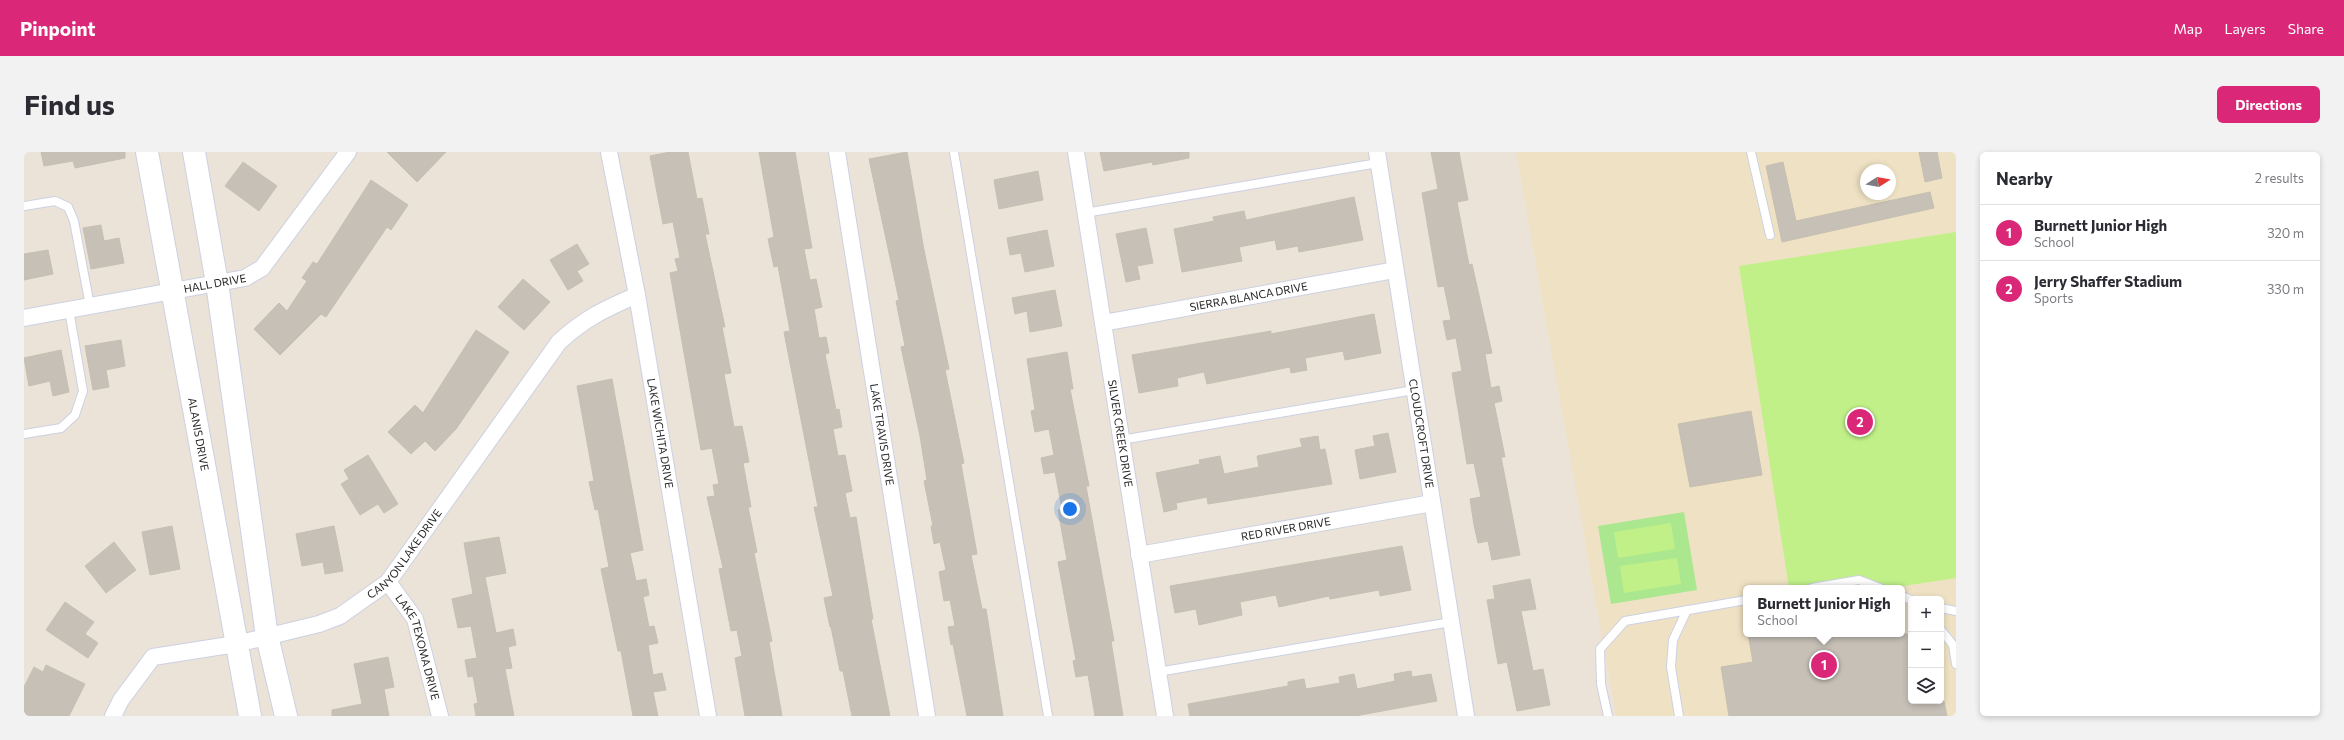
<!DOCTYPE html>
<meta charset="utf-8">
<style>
:root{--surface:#fff;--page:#f2f2f3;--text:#2b2b33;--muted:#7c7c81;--line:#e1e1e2;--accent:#db2777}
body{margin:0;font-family:Commissioner,sans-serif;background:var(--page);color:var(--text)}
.controls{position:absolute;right:12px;bottom:12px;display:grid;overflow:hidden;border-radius:6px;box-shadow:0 2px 6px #0003}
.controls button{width:36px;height:36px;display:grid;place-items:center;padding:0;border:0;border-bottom:1px solid var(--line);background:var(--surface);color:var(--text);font:20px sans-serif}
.compass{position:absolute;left:1836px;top:12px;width:36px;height:36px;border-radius:50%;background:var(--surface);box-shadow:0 2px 6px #0003;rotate:79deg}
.you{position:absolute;left:1046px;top:357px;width:14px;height:14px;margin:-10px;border:3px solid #fff;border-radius:50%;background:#1a73e8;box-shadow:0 0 0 6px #1a73e833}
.badge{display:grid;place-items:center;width:26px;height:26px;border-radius:50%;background:var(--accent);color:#fff;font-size:13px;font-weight:700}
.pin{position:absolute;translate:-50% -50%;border:2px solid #fff;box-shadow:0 1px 4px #0006}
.popup{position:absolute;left:1719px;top:433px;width:162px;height:52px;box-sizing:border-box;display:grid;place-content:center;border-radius:6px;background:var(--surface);filter:drop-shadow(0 1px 3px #0005);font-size:13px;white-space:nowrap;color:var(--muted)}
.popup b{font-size:15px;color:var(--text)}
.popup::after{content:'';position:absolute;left:50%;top:100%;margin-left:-8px;border:8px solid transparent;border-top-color:var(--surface)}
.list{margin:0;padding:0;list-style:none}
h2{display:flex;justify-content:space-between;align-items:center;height:52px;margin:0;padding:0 16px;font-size:17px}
h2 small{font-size:13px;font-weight:400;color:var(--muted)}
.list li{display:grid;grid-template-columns:26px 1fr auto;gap:12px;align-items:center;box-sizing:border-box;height:56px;padding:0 16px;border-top:1px solid var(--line)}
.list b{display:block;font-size:15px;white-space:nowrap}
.list p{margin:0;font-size:13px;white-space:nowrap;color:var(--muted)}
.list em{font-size:13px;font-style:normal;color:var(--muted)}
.icon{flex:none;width:22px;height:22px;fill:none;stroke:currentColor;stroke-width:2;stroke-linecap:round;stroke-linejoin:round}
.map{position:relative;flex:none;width:1932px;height:564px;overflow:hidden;border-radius:6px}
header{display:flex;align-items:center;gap:24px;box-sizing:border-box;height:56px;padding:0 20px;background:var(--accent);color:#fff}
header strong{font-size:19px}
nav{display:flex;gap:22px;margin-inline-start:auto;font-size:14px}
.intro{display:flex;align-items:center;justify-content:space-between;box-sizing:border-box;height:96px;padding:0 24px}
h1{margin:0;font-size:28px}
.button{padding:10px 18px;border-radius:6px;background:var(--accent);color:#fff;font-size:14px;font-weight:700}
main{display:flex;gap:24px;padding:0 24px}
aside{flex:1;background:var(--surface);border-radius:6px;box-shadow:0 2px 6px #0003}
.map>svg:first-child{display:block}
</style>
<header>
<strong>Pinpoint</strong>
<nav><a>Map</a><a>Layers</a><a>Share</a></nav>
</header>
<div class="intro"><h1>Find us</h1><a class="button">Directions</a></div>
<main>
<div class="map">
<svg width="1932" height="564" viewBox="0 0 1932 564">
<rect width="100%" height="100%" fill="#ebe3d7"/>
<!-- education -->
<path fill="#efe2c4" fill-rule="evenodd" d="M1492,0H1932V564H1592ZM1842,18H1866V42H1842ZM1722,436H1878V482H1722ZM1887,447H1917V549H1887Z"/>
<!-- green -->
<path fill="#aae78e" d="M1660,360L1673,438L1587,452L1574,374Z"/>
<!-- pitch -->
<path fill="#c1f089" d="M1932,80V426L1866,436H1765L1715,114Z
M1647,371L1651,397L1594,406L1590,380Z
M1653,406L1657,432L1600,441L1596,414Z"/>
<!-- building -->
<path fill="#c6c0b7" stroke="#c6bfb1" d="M17,0H101V6L51,16L49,9L20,14Z
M363,0H422L393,30Z
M646,0H664L673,47L678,46L685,82H681L701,175H698L707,221L700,222L710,275L718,274L725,310L719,311L727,355H724L733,400L730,401L748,489L745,490L758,564H721L711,506L718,504L713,478L707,479L695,417L699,416L683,345L691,344L689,333L695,332L688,296L677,298L646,121L654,119L651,107L656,106L649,70L639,72L626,4Z
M735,0H771L788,96L780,97L786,128L792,127L798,155L790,157L795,186L802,185L805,201L801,202L812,258L815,257L818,275L809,277L814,304L821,303L828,339L821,341L826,366L832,365L849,467H847L866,564H828L819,519H816L807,475H806L800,446L809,444L790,355H794L760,180L766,179L754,114L750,115L744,87L750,85Z
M883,0L900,98L925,217L921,218L940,311L937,312L953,402L947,403L958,457H962L979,564H943L929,492L927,493L924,475L931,474L926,448L920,449L915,420L922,418L916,390L910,392L907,374H909L900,329L903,328L896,284L877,195L881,194L872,149L875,148L845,7Z
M1076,0H1165V6L1129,13L1128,10L1080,19Z
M1407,0H1435L1444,48L1433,50L1445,113L1448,112L1468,201L1461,202L1467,236L1475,234L1478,249L1470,251L1481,305H1477L1496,403L1468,408L1464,389L1454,391L1450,373L1446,347L1457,345L1450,311L1443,312L1428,221L1438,219L1432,186L1423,188L1419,169L1427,168L1420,134L1414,135L1398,41L1414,37Z
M1895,0H1913L1918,26L1901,30Z
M219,10L253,34L235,59L201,34Z
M1759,10L1772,69L1906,40L1910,56L1758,90L1742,14Z
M1014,19L1019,48L975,57L970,28Z
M347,28L384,53L367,78L363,75L302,165L297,162L256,203L230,177L255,151L263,159L283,129L278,126L289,110L293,112Z
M1330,45L1339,88L1275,100L1274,94L1253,98L1251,88L1215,95L1218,109L1158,120L1150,77L1190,69L1189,65L1220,59L1222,68Z
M77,73L80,89L95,86L100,111L67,117L59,76Z
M1122,76L1129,111L1113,114L1116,127L1102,130L1092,82Z
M1023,78L1030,114L1001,120L997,101L986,103L983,86Z
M553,92L565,112L553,119L559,129L544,138L526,108Z
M24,98L29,122L0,128V102Z
M499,127L526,150L500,178L474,155Z
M1031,138L1038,174L1006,180L1003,159L991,162L988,146Z
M1350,162L1357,201L1321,208L1319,199L1281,206L1283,218L1267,221L1266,215L1183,232L1180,220L1153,226L1154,234L1115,241L1108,203L1247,179V182Z
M452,178L485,200L432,277L411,299L401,289L387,302L364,280L391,253L399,261Z
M97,188L101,214L82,218L85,235L69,238L61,194Z
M37,198L45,240L29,244L26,229L5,234L0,206Z
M1043,200L1049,237H1046L1065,334H1062L1090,489H1087L1099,564H1071L1064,523L1052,525L1049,509L1052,508L1034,410L1043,408L1034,358L1038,357L1031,320L1020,322L1017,306L1030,303L1025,277L1011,280L1007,259L1011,258L1003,207Z
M588,227L619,398L606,401L612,429L622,427L625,443L619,445L625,475L630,474L634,491L624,493L629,523L638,521L642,538L629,540L634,564H609L597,499H594L577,417L585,415L574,357L571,358L565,330L570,329L553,234Z
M1727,259L1738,323L1666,335L1654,272Z
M1364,281L1372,320L1336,327L1331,298L1351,294L1349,284Z
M1294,284L1296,298L1301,297L1308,332L1184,352L1183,345L1152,351L1153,357L1140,360L1132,321L1176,312L1175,308L1196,304L1200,322L1235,315L1233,304L1278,295L1276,287Z
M344,303L374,352L360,361L354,352L336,363L317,332L325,327L320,318Z
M148,374L156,417L126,423L118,380Z
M310,374L319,419L301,422L299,410L278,414L272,382Z
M475,385L482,421L461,425L472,481L489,477L492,493L484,495L488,516L481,517L490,564H452L450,552L454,551L449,524L444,525L441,508L453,506L447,474L434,476L428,447L449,442L440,391Z
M90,390L112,418L82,441L61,414Z
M1378,394L1387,438L1356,444L1355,438L1306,447L1305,444L1255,455L1252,443L1216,450L1218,463L1175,473L1172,457L1151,461L1146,434Z
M1506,427L1512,457L1497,459L1509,519L1519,517L1526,553L1493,559L1483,510L1474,512L1463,448L1471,447L1469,434Z
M41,450L70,470L61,482L74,491L64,506L22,478Z
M1724,482H1887V549H1920L1923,564H1705L1697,515L1729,510Z
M364,505L370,535L360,537L365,564H308V558L338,552L330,512Z
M22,513L61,532L45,564H0V535L10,515L19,520Z
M1387,519L1388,525L1407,522L1413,549L1331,564H1166L1164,552L1264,534V530L1280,527L1282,537L1316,531L1315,525L1330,522L1333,537L1371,529L1370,522Z"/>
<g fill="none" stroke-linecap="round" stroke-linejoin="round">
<defs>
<path id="service" d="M930,0L1024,564
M1727,0L1746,83
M0,54L31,49L44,55L50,69L66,154
M1061,61L1354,11
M0,282L37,276L51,263L59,239L45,158
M1097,288L1390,238
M1788,436L1835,428L1856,436
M1878,444L1887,448
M1917,456L1932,459
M1917,478L1929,493L1932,512
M1134,520L1427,470
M1584,564L1577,532L1576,497L1601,469L1722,448
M1655,564L1647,515L1649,488L1663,458"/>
<g id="minor">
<path id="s1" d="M585,0L613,143L684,564"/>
<path id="s2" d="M813,0L903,564"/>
<path id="s3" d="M1052,0L1141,564"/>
<path id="s4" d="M1353,0L1442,564"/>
<path id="s5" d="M0,166L221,126L238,116L324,0"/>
<path id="s6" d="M1079,171L1371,118"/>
<path id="s7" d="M1115,403L1408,351"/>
<path id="s8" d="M364,430L391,467L416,564"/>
<path id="s9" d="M89,564L97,548L129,505L212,492L295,472L316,464L364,430L535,190C561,166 581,157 613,143"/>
</g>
<g id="secondary">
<path id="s10" d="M123,0L226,564"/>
<path d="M170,0L193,131L243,484L262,564"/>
</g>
</defs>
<!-- service casing -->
<use href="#service" stroke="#ccd0e2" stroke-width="10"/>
<!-- minor casing -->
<use href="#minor" stroke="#ccd0e2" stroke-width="18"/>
<!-- secondary casing -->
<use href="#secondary" stroke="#ccd0e2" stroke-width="24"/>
<!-- service -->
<use href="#service" stroke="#fff" stroke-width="8"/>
<!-- minor -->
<use href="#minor" stroke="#fff" stroke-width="16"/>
<!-- secondary -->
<use href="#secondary" stroke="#fff" stroke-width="22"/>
</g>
<g text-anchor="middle" stroke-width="3" stroke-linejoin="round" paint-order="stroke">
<!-- street labels -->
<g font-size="11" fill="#272727" stroke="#fff">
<text dy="4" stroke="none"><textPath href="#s5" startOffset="194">HALL DRIVE</textPath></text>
<text dy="4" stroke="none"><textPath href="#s6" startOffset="148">SIERRA BLANCA DRIVE</textPath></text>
<text dy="4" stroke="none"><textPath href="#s10" startOffset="287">ALANIS DRIVE</textPath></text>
<text dy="4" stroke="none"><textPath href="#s1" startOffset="286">LAKE WICHITA DRIVE</textPath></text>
<text dy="4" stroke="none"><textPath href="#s2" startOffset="286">LAKE TRAVIS DRIVE</textPath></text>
<text dy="4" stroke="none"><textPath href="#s3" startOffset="285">SILVER CREEK DRIVE</textPath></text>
<text dy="4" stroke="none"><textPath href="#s4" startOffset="285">CLOUDCROFT DRIVE</textPath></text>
<text dy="4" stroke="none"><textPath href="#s7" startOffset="149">RED RIVER DRIVE</textPath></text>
<text dy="4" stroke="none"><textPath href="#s9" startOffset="354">CANYON LAKE DRIVE</textPath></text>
<text dy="4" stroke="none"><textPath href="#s8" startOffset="73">LAKE TEXOMA DRIVE</textPath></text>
</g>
</g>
</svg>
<div class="controls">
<button>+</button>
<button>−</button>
<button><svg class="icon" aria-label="layers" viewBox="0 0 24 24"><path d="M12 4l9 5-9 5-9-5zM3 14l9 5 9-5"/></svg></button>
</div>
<svg class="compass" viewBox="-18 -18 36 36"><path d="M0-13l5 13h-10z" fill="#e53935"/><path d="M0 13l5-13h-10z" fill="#7c7c81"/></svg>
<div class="you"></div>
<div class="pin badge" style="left:1800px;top:513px">1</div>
<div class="popup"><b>Burnett Junior High</b>School</div>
<div class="pin badge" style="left:1836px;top:270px">2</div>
</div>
<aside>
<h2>Nearby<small>2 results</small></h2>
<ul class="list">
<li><span class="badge">1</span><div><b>Burnett Junior High</b><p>School</p></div><em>320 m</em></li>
<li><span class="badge">2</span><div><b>Jerry Shaffer Stadium</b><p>Sports</p></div><em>330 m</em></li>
</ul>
</aside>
</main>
